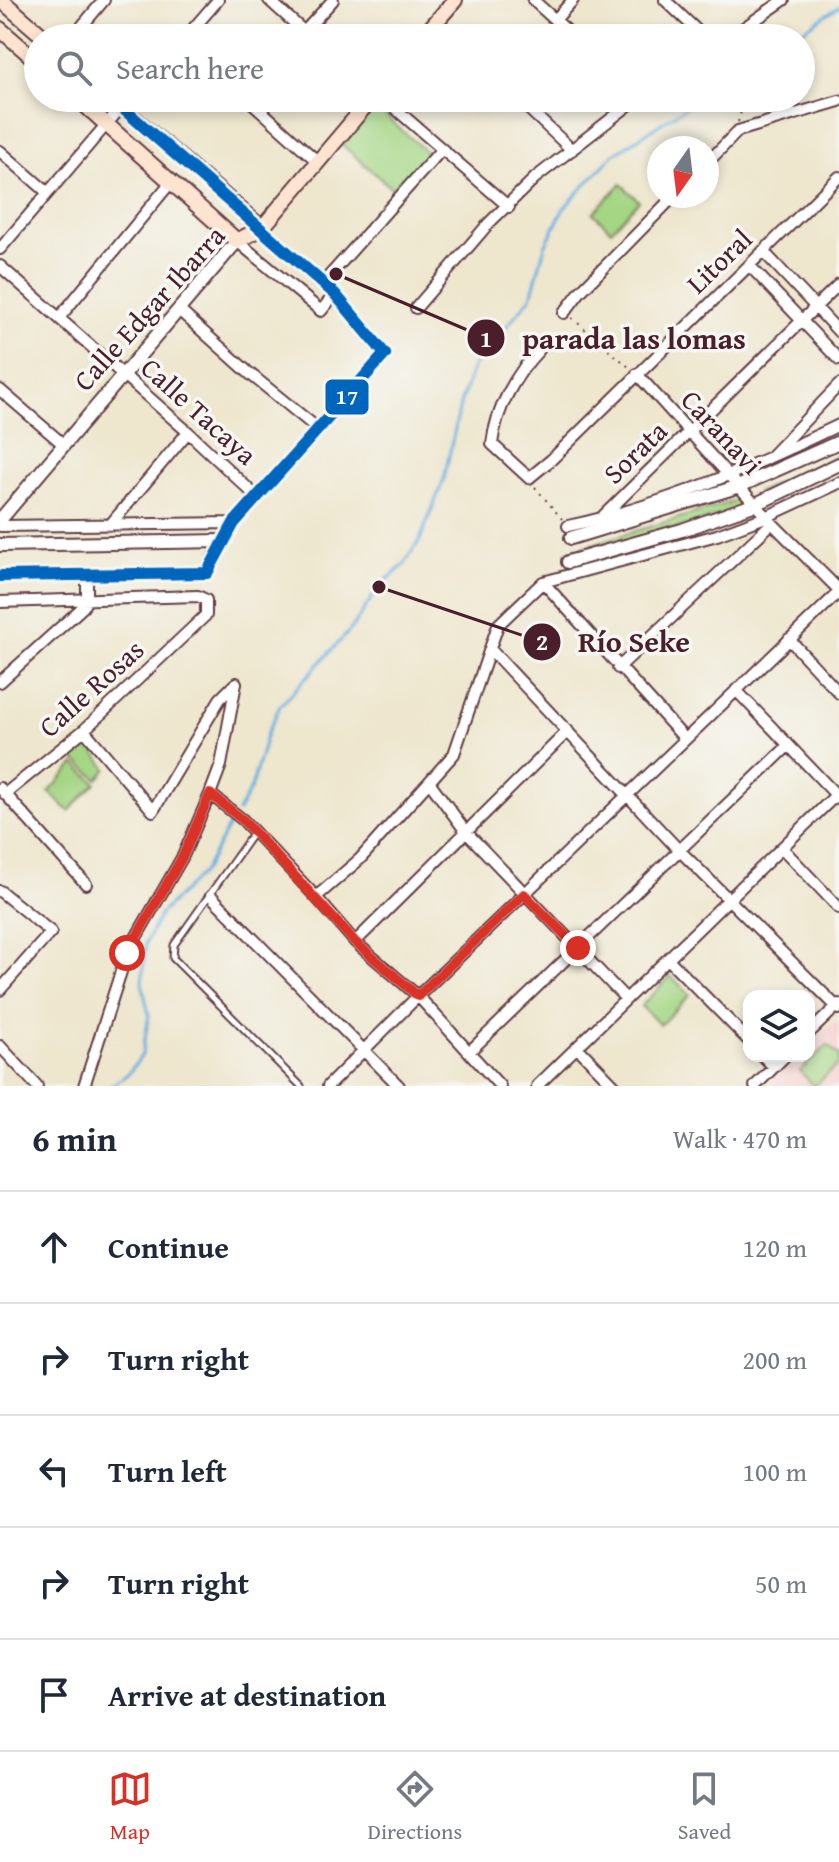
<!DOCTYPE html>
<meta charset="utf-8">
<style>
:root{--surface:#fff;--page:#f6f6f7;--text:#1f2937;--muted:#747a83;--line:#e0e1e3;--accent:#d93025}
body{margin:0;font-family:"Gentium Book Plus",serif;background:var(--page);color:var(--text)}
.controls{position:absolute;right:24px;bottom:24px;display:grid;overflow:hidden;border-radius:16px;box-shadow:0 4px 12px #0003}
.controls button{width:72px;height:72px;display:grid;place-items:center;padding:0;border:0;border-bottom:2px solid var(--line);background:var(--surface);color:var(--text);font:40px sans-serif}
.compass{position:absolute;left:647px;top:136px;width:72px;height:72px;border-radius:50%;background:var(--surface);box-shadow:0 4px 12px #0003;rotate:194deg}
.stop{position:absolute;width:24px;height:24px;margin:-18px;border:6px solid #d93025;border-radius:50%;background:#fff}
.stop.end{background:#d93025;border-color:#fff;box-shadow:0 2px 8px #0008}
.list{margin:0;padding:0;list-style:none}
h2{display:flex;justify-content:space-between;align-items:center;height:104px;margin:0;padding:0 32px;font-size:34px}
h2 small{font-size:26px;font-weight:400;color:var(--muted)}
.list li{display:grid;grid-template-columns:52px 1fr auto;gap:24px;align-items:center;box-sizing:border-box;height:112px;padding:0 32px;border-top:2px solid var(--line)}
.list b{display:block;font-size:30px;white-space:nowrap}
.list em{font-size:26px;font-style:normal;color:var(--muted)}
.icon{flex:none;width:44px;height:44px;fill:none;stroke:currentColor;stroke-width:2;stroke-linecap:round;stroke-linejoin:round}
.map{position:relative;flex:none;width:839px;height:1086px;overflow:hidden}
.search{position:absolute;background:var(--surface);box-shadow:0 4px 12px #0003;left:24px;right:24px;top:24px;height:88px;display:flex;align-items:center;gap:20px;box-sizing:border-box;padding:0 28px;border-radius:44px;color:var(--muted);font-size:30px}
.sheet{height:664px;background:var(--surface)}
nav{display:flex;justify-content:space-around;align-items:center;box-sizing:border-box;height:112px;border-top:2px solid var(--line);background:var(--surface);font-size:22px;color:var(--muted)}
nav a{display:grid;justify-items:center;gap:4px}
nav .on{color:var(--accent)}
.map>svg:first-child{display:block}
</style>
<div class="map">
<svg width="839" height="1086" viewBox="0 0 839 1086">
<rect width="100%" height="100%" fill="#f6f6f2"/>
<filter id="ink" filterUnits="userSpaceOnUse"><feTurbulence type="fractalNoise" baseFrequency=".0125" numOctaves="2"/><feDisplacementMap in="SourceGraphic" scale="16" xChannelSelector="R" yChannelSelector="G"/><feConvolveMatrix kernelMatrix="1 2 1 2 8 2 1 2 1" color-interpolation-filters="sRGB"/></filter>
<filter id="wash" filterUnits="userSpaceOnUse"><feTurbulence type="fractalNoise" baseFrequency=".006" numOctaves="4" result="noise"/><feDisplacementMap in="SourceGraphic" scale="32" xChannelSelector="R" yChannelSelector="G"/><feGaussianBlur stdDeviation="1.8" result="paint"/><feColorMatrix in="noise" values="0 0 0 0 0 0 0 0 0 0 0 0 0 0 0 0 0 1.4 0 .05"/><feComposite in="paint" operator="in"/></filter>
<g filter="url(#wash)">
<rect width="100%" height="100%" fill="#eee6cd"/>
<!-- built -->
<path fill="#f7d0cd" d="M834,1022H839V1086H767L798,1056H809V1045Z"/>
<!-- green -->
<path fill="#a4d684" stroke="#777a58" stroke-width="2" d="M375,107L430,155L395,191L341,144Z
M621,184L639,201L611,230L593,213Z
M839,455V464L761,499L757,492Z
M739,500L743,509L569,559L566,552Z
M86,741L107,769L98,779L68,754L79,744Z
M75,764L96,783L69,811L49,792Z
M671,976L690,995L660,1025L641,1006Z
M828,1045L839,1056V1064L814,1086L800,1071Z"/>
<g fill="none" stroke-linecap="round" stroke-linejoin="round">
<!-- stream -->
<path stroke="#6ab0e0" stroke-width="3" d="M791,38L839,6
M238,812L251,788L267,733L280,706L352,628L379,587L404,565L420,540L444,479L461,401L474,365L531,297L545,246L564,208L614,154L700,98
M111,1086L129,1073L142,1055L149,1015L142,983L146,942L161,913L204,871L233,818"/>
</g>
</g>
<g filter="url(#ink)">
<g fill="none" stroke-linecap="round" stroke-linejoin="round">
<defs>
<path id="service" d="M254,832L174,945L173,958L301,1086"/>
<path id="minor" d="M269,0L311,38
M533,0L575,38
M665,0L705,38
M555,20L573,0
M433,25L449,38
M304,32L333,0
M72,38L104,0
M185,38L218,0
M729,38L784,0
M247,98L318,162
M383,98L509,207
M517,98L572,150
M0,151L47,192
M707,163L738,131L839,101
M237,241L321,311L335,294
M0,249L129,98
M763,251L839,332
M749,265L839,360
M0,266L188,432L257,497
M323,283L442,149
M416,308L489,223L535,178L638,98
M180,311L249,373L318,429
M564,313L580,292L674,196
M59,318L171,182
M539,350C515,375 496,409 492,444L529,478L551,460L839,177
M637,374L772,523L839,590
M0,390L63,444
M771,456L839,385
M600,519L839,284
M110,525L188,432
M0,526L234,523
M568,526C663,506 752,467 839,425
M222,541L234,523L385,354L335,294L262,228
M543,582L685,739
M0,602L198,596L206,600V615L84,730L5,794
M789,639L839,693
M490,649L675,846L839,1009
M618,668L772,523
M0,682L83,607L87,599V575
M736,690L839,798
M84,730L153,811L220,699L234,685
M430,783L467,833L626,999
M0,788L86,884
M210,794L243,820L316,897L360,859L454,754L498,625L543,582L717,535L768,516L839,483
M782,848L839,908
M0,891L51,932L0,990
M211,896L399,1086
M316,897L355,942L418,996L500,1086
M355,942L568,731
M668,959L749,1041
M809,1033L839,1004
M0,1046L37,1086
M577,1047L615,1086
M469,1052L788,746
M763,1056L774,1067
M84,1086L127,953L183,856L210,794L221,765L236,683
M328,1086L418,996L839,592
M537,1086L836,795
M755,1086L785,1056"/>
<path id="tertiary" d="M0,520L237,241
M571,538L740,486L839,442
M0,545L222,541L207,573L0,576
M568,562L682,530L756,504L839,464"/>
<path id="secondary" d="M1,0L45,38
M0,29L38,62
M422,38L455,0
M77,98L237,241L262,228L372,98
M111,98L262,228"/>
</defs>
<!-- service casing -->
<use href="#service" stroke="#633d43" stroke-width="9"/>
<!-- minor casing -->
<use href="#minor" stroke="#633d43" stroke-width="14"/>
<!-- tertiary casing -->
<use href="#tertiary" stroke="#633d43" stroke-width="16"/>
<!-- secondary casing -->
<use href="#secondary" stroke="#633d43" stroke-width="18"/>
<!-- path -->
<path stroke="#633d43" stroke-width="2" stroke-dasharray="2 6" stroke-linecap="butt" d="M738,122L745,98
M572,318L630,368
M535,487L562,519"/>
<!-- service -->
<use href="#service" stroke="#fff" stroke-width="5"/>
<!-- minor -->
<use href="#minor" stroke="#fff" stroke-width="10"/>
<!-- tertiary -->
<use href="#tertiary" stroke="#fff" stroke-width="12"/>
<!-- secondary -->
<use href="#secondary" stroke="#fde4d0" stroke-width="14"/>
<defs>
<path id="bus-1" d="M0,576L207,573L234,523L385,354L335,294L111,98"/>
</defs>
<!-- bus-1 casing -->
<use href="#bus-1" stroke="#f6f6f2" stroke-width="18"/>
<!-- bus-1 -->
<use href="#bus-1" stroke="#0065bd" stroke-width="12"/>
</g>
</g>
<g fill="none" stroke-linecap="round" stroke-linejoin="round" filter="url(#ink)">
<!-- route -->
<path stroke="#d93025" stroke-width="10" d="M127,953L183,856L210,794L243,820L355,942L418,996L524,894L578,948"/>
</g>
<g text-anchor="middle" stroke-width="7" stroke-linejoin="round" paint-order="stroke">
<!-- street labels -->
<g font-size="28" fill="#4a1f2b" stroke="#f6f6f2">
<text transform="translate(719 261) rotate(-44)" y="10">Litoral</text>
<text transform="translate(149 308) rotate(-48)" y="10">Calle Edgar Ibarra</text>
<text transform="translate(199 411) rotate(42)" y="10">Calle Tacaya</text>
<text transform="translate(722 432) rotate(47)" y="10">Caranavi</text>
<text transform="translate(635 452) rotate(-44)" y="10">Sorata</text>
<text transform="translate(91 688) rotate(-42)" y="10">Calle Rosas</text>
</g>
</g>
<!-- callouts -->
<path fill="none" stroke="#4a1f2b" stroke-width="3" d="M336 274L486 338M379 587L542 642"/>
<g fill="#4a1f2b" stroke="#f6f6f2" stroke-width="3">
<circle cx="336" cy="274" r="8"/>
<circle cx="379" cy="587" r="8"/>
<circle cx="486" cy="338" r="20"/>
<circle cx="542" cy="642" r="20"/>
</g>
<g font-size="24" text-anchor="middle" font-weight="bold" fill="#fff">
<text x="486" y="347">1</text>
<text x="542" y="650">2</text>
</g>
<g font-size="30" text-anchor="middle" font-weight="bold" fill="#4a1f2b" stroke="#f6f6f2" stroke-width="7" stroke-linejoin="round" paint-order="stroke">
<text x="634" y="349">parada las lomas</text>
<text x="634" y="652">Río Seke</text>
</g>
<rect stroke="#f6f6f2" stroke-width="3" x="324" y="378" width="46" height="38" rx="8" fill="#0065bd"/>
<g font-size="22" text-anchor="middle" font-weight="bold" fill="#fff">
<text x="347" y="404">17</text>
</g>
</svg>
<div class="controls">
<button><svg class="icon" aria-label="layers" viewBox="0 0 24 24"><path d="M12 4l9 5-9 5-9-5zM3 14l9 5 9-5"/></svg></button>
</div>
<svg class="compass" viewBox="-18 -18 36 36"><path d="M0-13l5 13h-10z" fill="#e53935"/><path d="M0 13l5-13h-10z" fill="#747a83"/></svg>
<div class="stop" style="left:127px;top:953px"></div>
<div class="stop end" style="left:578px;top:948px"></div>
<div class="search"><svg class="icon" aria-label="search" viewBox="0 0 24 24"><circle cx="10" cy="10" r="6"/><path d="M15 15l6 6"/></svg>Search here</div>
</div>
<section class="sheet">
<h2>6 min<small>Walk · 470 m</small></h2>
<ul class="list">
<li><svg class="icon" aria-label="ahead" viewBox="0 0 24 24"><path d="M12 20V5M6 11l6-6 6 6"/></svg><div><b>Continue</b></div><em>120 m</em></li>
<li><svg class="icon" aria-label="right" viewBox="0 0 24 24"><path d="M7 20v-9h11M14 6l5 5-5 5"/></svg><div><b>Turn right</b></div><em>200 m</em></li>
<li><svg class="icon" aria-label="left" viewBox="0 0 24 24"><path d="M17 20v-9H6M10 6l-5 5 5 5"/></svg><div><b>Turn left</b></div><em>100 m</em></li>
<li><svg class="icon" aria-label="right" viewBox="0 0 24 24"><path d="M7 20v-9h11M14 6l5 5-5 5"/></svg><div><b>Turn right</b></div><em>50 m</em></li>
<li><svg class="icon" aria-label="arrive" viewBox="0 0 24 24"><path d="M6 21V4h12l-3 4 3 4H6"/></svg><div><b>Arrive at destination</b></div></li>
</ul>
</section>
<nav>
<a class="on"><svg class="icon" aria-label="map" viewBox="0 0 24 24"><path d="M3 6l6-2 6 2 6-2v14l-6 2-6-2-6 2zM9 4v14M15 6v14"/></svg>Map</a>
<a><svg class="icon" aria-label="directions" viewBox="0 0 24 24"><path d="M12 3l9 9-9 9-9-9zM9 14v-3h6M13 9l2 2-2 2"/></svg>Directions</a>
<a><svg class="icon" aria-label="saved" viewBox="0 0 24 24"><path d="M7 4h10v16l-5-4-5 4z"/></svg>Saved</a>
</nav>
